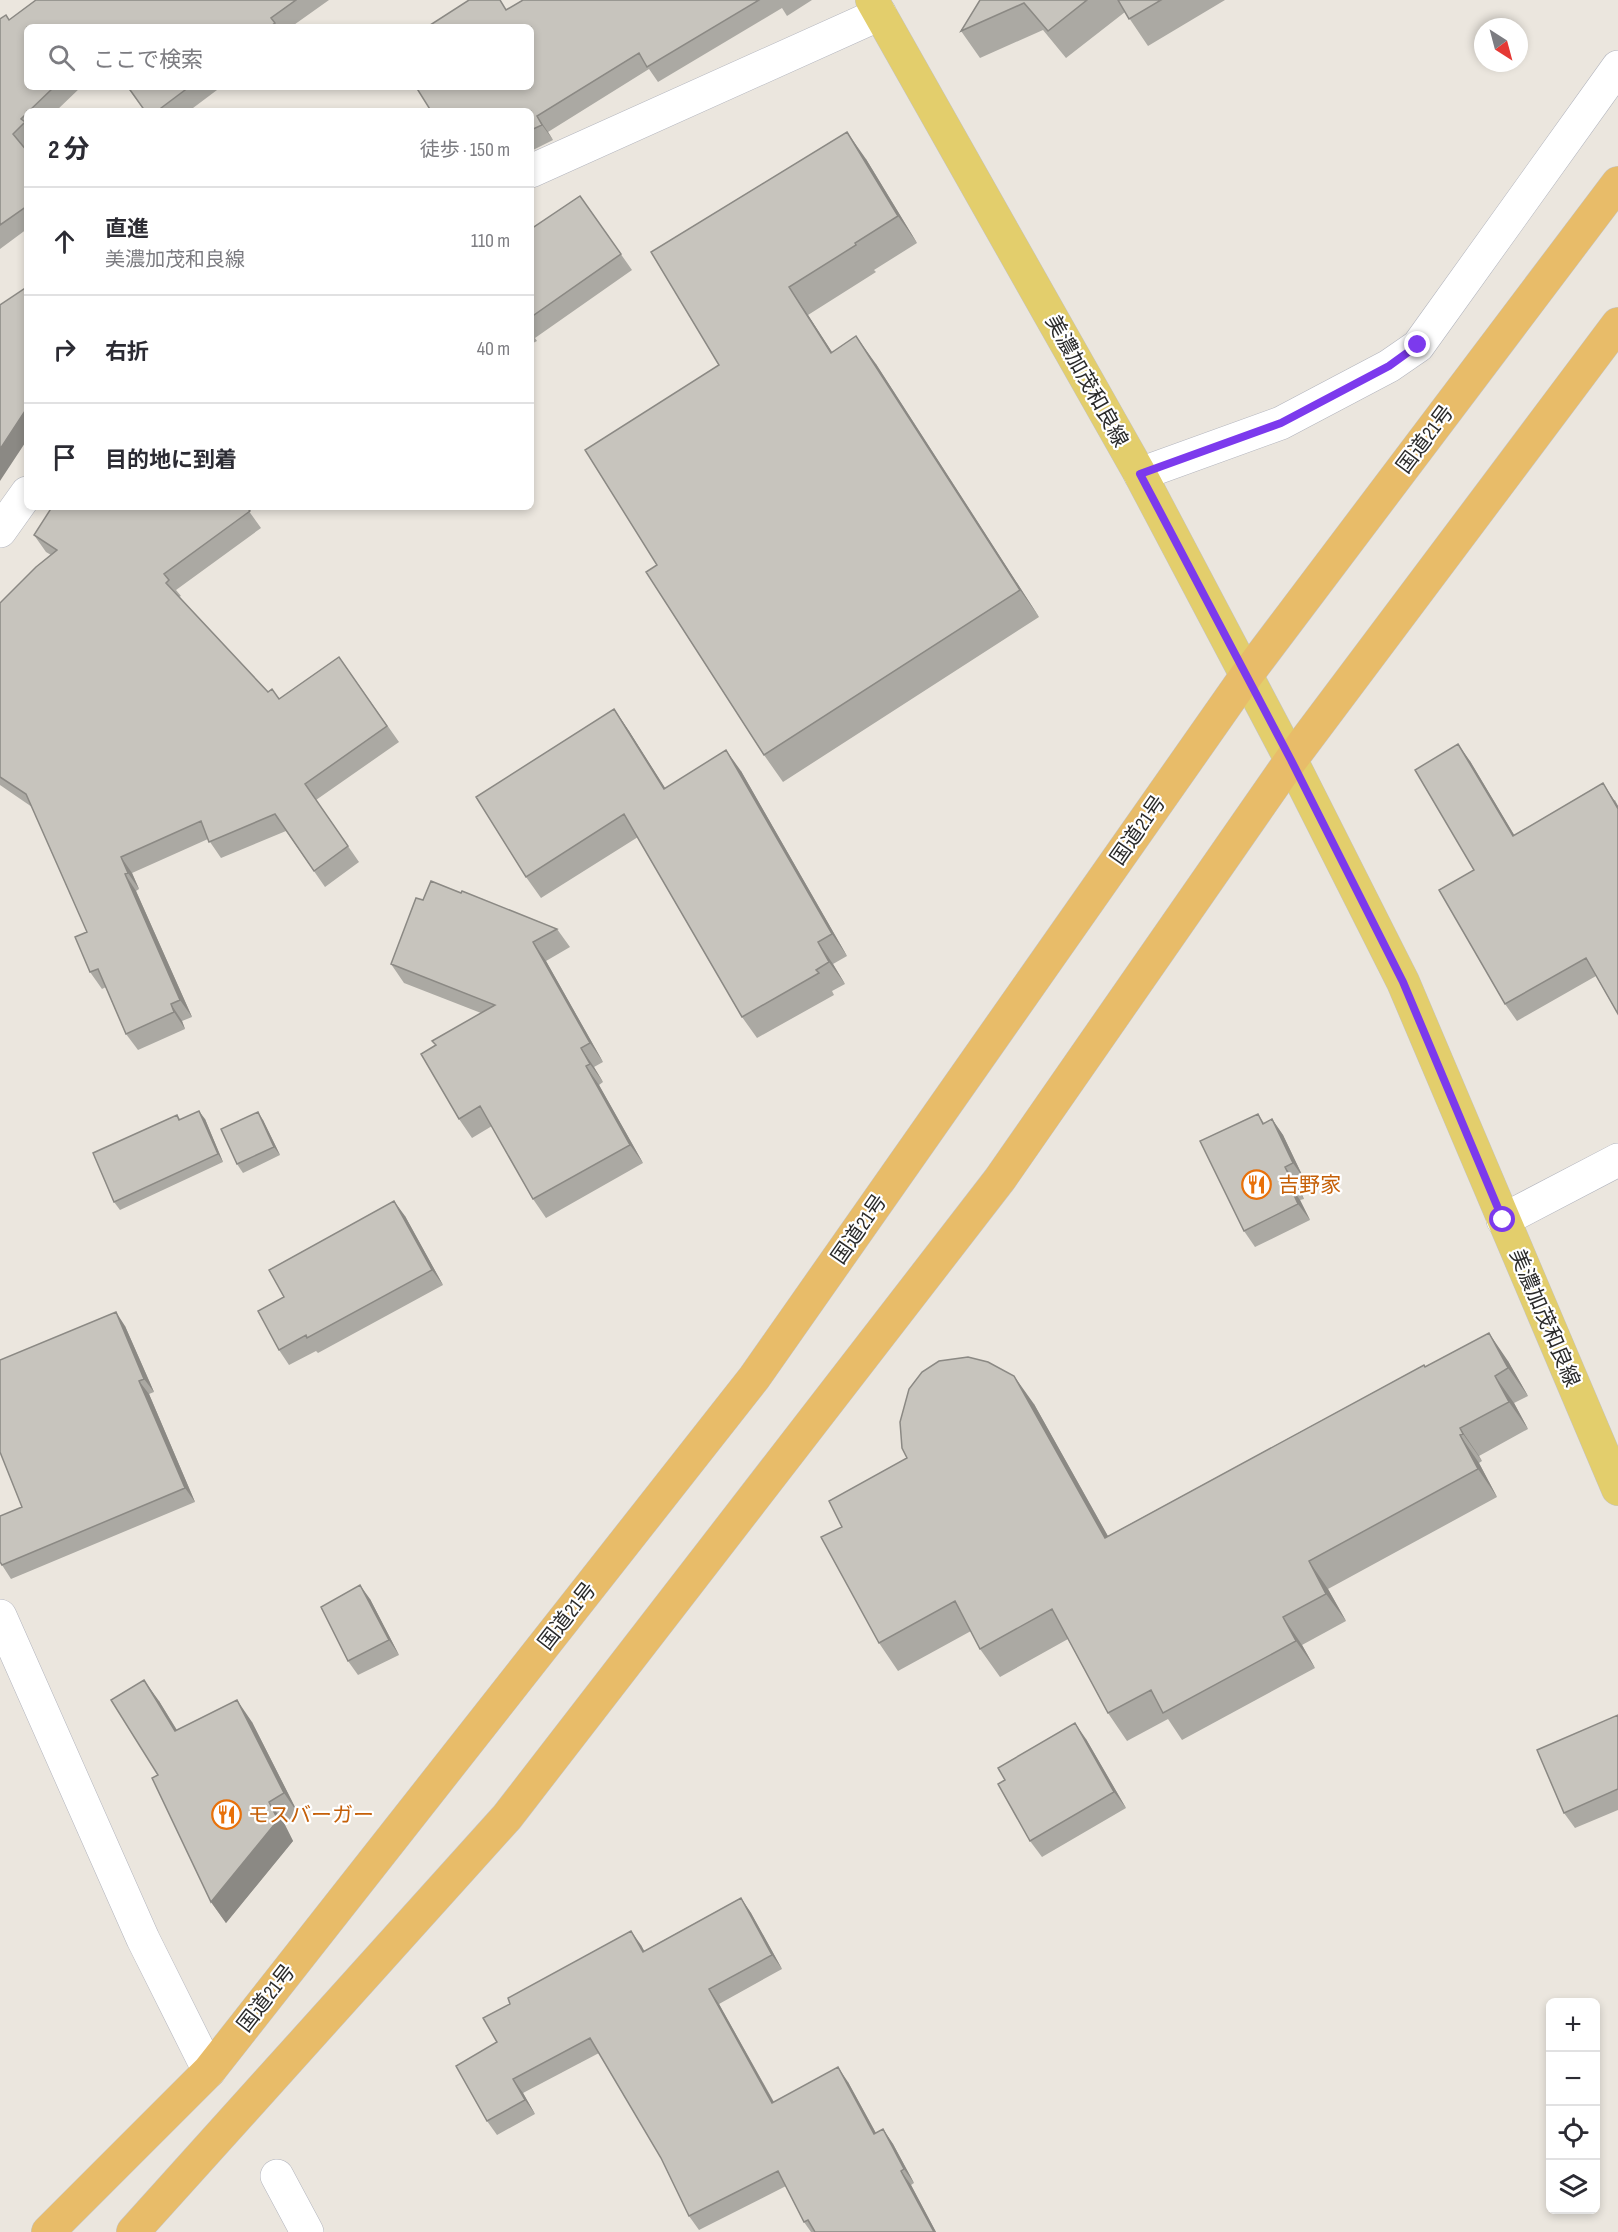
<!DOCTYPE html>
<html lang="ja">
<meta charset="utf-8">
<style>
:root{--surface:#fff;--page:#f2f2f3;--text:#2b2b33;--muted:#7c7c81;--line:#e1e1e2}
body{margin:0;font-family:"Sofia Sans Condensed","Noto Sans JP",sans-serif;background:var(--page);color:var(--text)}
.controls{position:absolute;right:18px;bottom:18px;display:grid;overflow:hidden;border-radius:9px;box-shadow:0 3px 9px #0003}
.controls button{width:54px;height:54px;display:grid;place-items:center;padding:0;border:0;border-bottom:2px solid var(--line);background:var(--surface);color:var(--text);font:30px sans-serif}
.compass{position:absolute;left:1474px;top:18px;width:54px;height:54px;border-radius:50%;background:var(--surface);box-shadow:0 3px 9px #0003;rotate:144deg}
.stop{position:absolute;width:18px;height:18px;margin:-14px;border:4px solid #7c3aed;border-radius:50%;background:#fff}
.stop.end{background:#7c3aed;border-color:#fff;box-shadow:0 2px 6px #0008}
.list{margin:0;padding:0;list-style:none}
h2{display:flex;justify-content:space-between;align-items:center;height:78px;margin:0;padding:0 24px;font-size:26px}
h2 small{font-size:20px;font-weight:400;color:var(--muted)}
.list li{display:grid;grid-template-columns:39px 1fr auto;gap:18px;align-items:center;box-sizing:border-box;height:108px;padding:0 24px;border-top:2px solid var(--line)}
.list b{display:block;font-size:22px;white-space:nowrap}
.list p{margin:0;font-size:20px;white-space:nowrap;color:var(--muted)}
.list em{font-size:20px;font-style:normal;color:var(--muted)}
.icon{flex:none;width:33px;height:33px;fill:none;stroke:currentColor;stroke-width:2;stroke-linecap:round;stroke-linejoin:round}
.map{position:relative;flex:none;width:1618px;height:2232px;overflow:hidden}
.search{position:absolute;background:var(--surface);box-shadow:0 3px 9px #0003;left:24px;top:24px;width:510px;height:66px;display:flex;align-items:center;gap:15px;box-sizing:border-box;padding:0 21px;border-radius:9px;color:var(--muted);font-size:22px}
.panel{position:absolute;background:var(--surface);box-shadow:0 3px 9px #0003;left:24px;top:108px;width:510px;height:402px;border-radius:9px}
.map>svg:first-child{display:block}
</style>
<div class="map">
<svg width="1618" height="2232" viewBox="0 0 1618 2232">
<rect width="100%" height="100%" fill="#ebe6de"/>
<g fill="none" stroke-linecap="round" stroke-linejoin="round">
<defs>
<path id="minor" d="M531,171L880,14
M1140,474L1281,423L1389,366L1418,346L1618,67
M0,531L27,493
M0,1616L143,1939L209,2071
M277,2176L307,2232"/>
<path id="tertiary" d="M1503,1220L1618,1160"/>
<path id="primary" d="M872,0L1140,474L1291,760L1403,982L1618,1489"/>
<path id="trunk" d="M48,2232L209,2071L754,1378L1246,676L1618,183
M133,2232L507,1817L1000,1179L1291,760L1618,324"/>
</defs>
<!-- minor casing -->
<use href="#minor" stroke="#b2b4bd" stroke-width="34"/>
<!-- tertiary casing -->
<use href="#tertiary" stroke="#b2b4bd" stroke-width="34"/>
<!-- primary casing -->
<use href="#primary" stroke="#c4c4c4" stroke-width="34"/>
<!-- trunk casing -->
<use href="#trunk" stroke="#c4c4c4" stroke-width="34"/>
<!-- minor -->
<use href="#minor" stroke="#fff" stroke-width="33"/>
<!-- tertiary -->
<use href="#tertiary" stroke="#fff" stroke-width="33"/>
<!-- primary -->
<use href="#primary" stroke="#e3ce6c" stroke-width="33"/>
<!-- trunk -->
<use href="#trunk" stroke="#e8bc69" stroke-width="33"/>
</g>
<!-- wall -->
<path fill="#aba9a3" d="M36,0H329L291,27H27V87H81L56,111H27V146L25,148L27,151V229L0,249V19L9,20Z
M523,0H812L787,16L782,8L658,82L649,69L548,132L553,140L531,151V111L507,10Z
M980,0H1225L1148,46L1125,12L1066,58L1043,30L980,58L961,31Z
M127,87H221L189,111H145Z
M866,159L917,243L874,270L876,272L808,315L832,352L876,364L1039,617L783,782L764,755L657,565L719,365Z
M580,196L632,270L535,338L537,341L531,344V229Z
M246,507L261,528L176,590L181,596L179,597L268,692L279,699L339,657L399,742L316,800L359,862L325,887L286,831L221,858L208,839L132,873L139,889L136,891L192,1017L182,1021L185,1029L138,1050L126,1034L106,987L102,989L90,972L87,932L32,807L0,785V603L51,555L46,552L34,535Z
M614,709L629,731L665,788L741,771L847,956L833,964L845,984L832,991L834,995L757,1038L742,1017L638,837L541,898L526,877Z
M1470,761L1514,835L1615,800L1618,806V1014L1596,976L1517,1021L1505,1004L1474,870Z
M461,893L557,929L570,947L546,961L603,1062L594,1067L603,1082L599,1085L643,1163L546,1218L533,1199L492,1126L472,1138L459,1119L436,1045L481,1013L404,983L391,964Z
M1258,1114L1264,1123L1272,1119L1283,1135L1304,1179L1296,1183L1304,1199L1300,1200L1310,1220L1255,1247L1244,1231Z
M177,1115L180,1119H205L223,1162L120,1210L114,1202Z
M263,1120L280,1155L243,1173L237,1164Z
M405,1216L443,1285L318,1353L316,1351L289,1365L279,1350L284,1297Z
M125,1326L154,1392L149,1394L195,1502L11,1579L2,1565L22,1507Z
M1508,1361L1528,1396L1514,1403L1528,1429L1479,1456L1482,1461L1479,1463L1497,1497L1328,1589L1346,1621L1302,1645L1315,1668L1182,1740L1168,1719L1127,1741L1108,1713L1068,1639L1000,1677L980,1649L971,1631L898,1671L879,1643L842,1527L907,1458L1034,1404L1108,1536L1424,1365L1425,1367Z
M370,1599L399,1655L358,1675L348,1661Z
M159,1701L177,1730L252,1722L299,1815L284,1823L293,1841L226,1923L211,1902L158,1775Z
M1618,1715V1810L1575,1828L1564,1813Z
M1086,1739L1126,1808L1042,1857L1030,1841Z
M741,1898L751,1913L782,1969L719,2004L774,2102L848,2082L876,2133L883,2129L893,2144L914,2183L911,2185L936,2232H811L804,2222L786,2186L699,2230L689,2216L661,2158L599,2053L523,2093L535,2114L497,2135L487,2121L497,2042L641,1945L644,1951Z"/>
<!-- shaded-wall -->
<path fill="#8b8984" d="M537,116L548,132L553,140L542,125Z
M847,132L866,159L917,243L898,216Z
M789,287L808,315L850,380L831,353Z
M856,336L876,364L1039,617L1020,590Z
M27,408V440L0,481V449Z
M614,709L629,731L679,810L664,789Z
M1458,744L1470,761L1525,853L1513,836Z
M726,750L741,771L847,956L832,934Z
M1603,783L1618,806V809Z
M121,857L132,873L139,889L128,873Z
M125,874L136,891L192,1017L180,1000Z
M533,942L546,961L603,1062L590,1043Z
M818,942L833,964L845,984L829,962Z
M171,1004L182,1021L185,1029L174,1012Z
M581,1048L594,1067L603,1082L590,1064Z
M586,1066L599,1085L643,1163L630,1145Z
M199,1111L205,1119L223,1162L218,1154Z
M258,1112L263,1120L280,1155L274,1147Z
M1272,1119L1283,1135L1304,1179L1293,1163Z
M1285,1167L1296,1183L1304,1199L1293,1183Z
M1289,1184L1300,1200L1310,1220L1298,1204Z
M394,1201L405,1216L443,1285L432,1270Z
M116,1312L125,1326L154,1392L144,1379Z
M1489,1333L1508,1361L1528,1396L1508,1368Z
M1014,1376L1034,1404L1124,1565L1105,1538Z
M1495,1376L1514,1403L1528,1429L1509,1402Z
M139,1381L149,1394L195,1502L185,1488Z
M1460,1428L1479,1456L1482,1461L1463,1434Z
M1460,1435L1479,1463L1497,1497L1478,1469Z
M1309,1561L1328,1589L1346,1621L1326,1594Z
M360,1585L370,1599L399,1655L389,1640Z
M1283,1617L1302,1645L1315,1668L1296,1641Z
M144,1680L159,1701L190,1752L175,1731Z
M237,1700L252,1722L299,1815L284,1793Z
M1075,1723L1086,1739L1126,1808L1114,1792Z
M269,1802L284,1823L293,1841L226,1923L211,1902Z
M741,1898L751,1913L782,1969L772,1955Z
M631,1931L641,1945L653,1967L643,1952Z
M709,1989L719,2004L782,2117L772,2103Z
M838,2067L848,2082L884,2148L874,2134Z
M513,2079L523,2093L535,2114L525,2100Z
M883,2129L893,2144L914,2183L904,2169Z
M901,2171L911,2185L936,2232H934Z"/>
<!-- building -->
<path fill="#c7c4bd" stroke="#8b8984" stroke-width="1.5" d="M36,0H296L271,18L275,23L269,27H27V87H54L29,111H27V113L21,119L25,122L13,134L27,151V206L0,225V19L6,15L9,20Z
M469,0H500L506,10L523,0H759L647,67L639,53L537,116L542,125L531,130V111H431L416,87H531V27H427Z
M980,0H1087L1048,31L1024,3L961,31Z
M1118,0H1161L1129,19Z
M128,87H189L157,111H145Z
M847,132L898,216L855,243L856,245L789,287L831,353L856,336L1020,590L764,755L646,572L657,565L585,450L719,365L651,252Z
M580,196L621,254L531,317V229Z
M27,287V408L0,449V305Z
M52,507H246L250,511L164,574L169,580L166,583L268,692L272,689L279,699L339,657L387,726L305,784L348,846L314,871L275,814L209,842L201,821L121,857L128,873L125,874L180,1000L171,1004L174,1012L126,1034L98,969L90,972L75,937L87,932L26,794L0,777V603L36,567L57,550L34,535Z
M614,709L664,789L726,750L832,934L818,942L829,962L816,970L819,973L742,1017L624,814L526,877L476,797Z
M1458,744L1513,836L1603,783L1618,809V1014L1586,958L1505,1004L1439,890L1474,870L1415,770Z
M431,881L461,893L462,891L557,929L533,942L590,1043L581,1048L590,1064L586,1066L630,1145L533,1199L480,1106L459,1119L421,1054L436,1045L432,1041L495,1005L391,964L416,898L423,900Z
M199,1111L218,1154L114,1202L93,1153L177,1115L179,1120Z
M258,1112L274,1147L237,1164L221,1129Z
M1258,1114L1263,1124L1272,1119L1293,1163L1285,1167L1293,1183L1289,1184L1298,1204L1244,1231L1200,1141Z
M394,1201L432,1270L307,1338L306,1335L279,1350L258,1311L284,1297L269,1270Z
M116,1312L144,1379L139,1381L185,1488L2,1565L0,1562V1516L22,1507L0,1452V1360Z
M1489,1333L1508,1368L1495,1376L1509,1402L1460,1428L1463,1434L1460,1435L1478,1469L1309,1561L1326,1594L1283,1617L1296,1641L1163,1713L1151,1690L1108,1713L1052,1609L980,1649L955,1601L879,1643L821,1537L842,1527L829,1501L907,1458L902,1448L900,1422L909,1389L922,1372L939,1361L968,1357L988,1362L1014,1376L1105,1538L1424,1365L1425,1367Z
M360,1585L389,1640L348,1661L321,1607Z
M144,1680L175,1731L237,1700L284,1793L269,1802L278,1820L211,1902L152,1778L158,1775L111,1700Z
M1618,1715V1789L1564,1813L1537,1750Z
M1075,1723L1114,1792L1030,1841L998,1784L1005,1780L998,1768Z
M741,1898L772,1955L709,1989L772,2103L838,2067L874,2134L883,2129L904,2169L901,2171L934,2232H815L808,2220L804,2222L778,2171L689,2216L661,2158L590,2038L513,2079L525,2100L487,2121L456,2066L497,2042L483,2018L510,2004L508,1998L631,1931L643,1952Z"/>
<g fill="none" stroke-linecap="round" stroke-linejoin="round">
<!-- route -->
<path stroke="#7c3aed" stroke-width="8" d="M1418,345L1389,366L1281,423L1140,474L1291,760L1403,982L1503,1220"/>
</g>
<!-- icons -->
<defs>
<symbol id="restaurant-ring" viewBox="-11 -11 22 22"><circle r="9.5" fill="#fff" stroke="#e8710a" stroke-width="1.5"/><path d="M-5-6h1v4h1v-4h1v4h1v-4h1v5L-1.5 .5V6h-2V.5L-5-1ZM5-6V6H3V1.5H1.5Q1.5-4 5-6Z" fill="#e8710a"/></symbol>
</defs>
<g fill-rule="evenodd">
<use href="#restaurant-ring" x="1240" y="1168" width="33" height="33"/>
<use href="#restaurant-ring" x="210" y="1798" width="33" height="33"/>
</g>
<g text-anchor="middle" stroke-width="4.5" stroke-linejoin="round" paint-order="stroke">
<!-- street labels -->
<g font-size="21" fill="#2b2b2b" stroke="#fff">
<text transform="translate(1087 381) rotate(61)" y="7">美濃加茂和良線</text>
<text transform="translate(1425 439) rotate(-53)" y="7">国道21号</text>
<text transform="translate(1138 830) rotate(-55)" y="7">国道21号</text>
<text transform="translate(859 1229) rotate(-55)" y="7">国道21号</text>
<text transform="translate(1545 1318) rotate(67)" y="7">美濃加茂和良線</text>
<text transform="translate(567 1616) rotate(-52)" y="7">国道21号</text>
<text transform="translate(266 1998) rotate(-52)" y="7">国道21号</text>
</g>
<!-- food labels -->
<g font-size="21" fill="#c56008" stroke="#fff" text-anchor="start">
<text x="1278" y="1192">吉野家</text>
<text x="248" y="1822">モスバーガー</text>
</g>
</g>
</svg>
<div class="controls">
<button>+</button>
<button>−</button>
<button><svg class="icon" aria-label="locate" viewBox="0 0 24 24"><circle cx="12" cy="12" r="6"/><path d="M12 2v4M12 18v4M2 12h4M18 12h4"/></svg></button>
<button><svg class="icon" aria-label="layers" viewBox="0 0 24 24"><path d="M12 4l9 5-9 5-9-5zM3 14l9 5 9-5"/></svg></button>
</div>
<svg class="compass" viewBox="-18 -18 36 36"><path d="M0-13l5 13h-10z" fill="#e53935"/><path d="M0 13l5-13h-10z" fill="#7c7c81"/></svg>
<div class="stop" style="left:1503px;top:1220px"></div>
<div class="stop end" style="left:1418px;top:345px"></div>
<div class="search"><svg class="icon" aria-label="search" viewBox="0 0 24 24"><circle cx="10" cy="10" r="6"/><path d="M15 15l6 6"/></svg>ここで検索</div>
<section class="panel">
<h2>2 分<small>徒歩 · 150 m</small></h2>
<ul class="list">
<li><svg class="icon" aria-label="ahead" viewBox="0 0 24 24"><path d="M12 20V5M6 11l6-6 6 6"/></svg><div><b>直進</b><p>美濃加茂和良線</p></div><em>110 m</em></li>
<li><svg class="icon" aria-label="right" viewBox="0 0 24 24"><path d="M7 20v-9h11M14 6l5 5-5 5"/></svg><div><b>右折</b></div><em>40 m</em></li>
<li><svg class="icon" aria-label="arrive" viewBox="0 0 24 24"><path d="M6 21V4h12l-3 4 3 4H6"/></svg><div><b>目的地に到着</b></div></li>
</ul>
</section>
</div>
